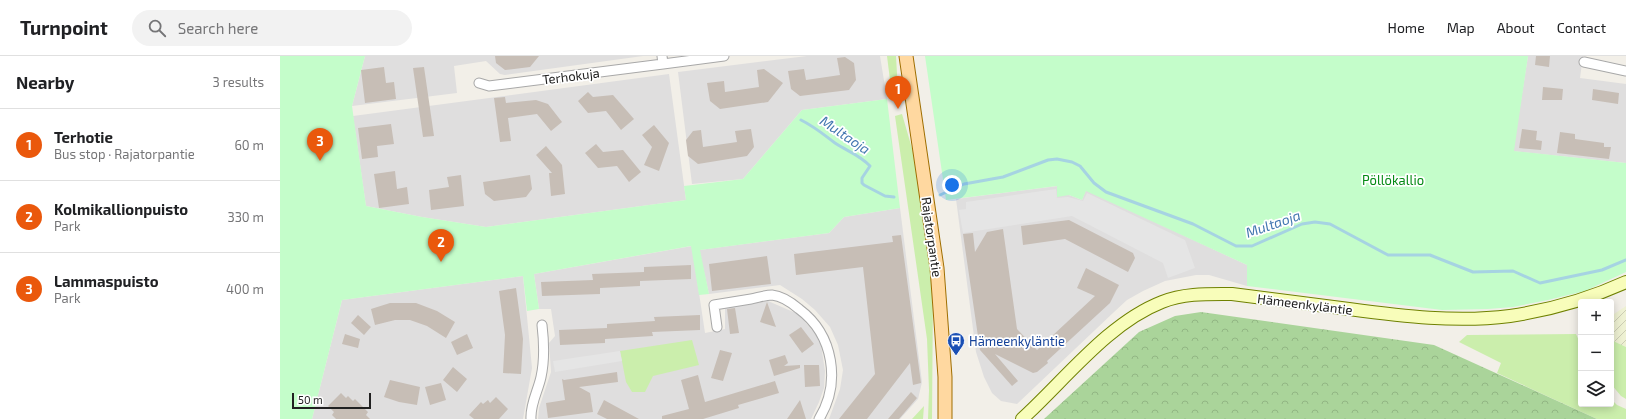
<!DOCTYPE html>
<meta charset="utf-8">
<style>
:root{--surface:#fff;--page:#f2f2f2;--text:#202124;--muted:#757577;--line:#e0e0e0;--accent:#ea580c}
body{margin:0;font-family:"Exo 2",sans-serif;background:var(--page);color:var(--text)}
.controls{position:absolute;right:12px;bottom:12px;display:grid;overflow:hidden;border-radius:4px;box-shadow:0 2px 10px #0003}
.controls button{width:36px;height:36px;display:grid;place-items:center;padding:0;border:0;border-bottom:1px solid var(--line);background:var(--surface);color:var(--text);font:20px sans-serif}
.scale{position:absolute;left:12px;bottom:10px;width:79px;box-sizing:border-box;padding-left:4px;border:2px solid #212121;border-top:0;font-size:11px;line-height:14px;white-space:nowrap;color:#212121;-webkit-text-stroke:3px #fff;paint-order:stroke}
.you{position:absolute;left:672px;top:129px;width:14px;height:14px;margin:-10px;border:3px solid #fff;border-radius:50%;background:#1a73e8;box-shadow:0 0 0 6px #1a73e833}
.badge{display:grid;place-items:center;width:26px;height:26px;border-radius:50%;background:var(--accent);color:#fff;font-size:13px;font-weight:700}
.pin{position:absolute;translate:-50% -33px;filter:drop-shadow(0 1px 2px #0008)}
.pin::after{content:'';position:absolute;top:21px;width:14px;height:12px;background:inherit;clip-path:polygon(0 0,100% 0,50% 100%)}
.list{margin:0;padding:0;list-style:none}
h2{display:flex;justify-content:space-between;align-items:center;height:52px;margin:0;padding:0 16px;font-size:17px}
h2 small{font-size:13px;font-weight:400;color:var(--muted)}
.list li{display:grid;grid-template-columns:26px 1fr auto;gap:12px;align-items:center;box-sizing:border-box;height:72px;padding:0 16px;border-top:1px solid var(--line)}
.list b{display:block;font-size:15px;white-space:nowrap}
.list p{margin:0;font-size:13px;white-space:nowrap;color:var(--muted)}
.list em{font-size:13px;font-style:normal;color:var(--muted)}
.icon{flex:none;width:22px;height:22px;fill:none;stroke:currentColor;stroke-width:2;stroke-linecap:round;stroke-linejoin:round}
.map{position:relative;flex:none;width:1346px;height:363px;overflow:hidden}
header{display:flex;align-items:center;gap:24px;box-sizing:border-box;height:56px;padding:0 20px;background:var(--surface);border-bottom:1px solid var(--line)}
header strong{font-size:19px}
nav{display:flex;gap:22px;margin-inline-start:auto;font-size:14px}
.search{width:280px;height:36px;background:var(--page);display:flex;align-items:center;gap:10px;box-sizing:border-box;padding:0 14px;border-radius:22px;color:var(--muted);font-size:15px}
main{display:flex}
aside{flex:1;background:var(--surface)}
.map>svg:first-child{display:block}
</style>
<header>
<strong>Turnpoint</strong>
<div class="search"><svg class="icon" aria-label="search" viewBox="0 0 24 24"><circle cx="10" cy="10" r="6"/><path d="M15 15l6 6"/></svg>Search here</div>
<nav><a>Home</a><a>Map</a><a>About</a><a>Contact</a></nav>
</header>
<main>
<aside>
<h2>Nearby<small>3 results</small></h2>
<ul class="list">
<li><span class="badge">1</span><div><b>Terhotie</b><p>Bus stop · Rajatorpantie</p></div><em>60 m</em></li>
<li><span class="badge">2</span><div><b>Kolmikallionpuisto</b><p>Park</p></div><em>330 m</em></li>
<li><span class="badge">3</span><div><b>Lammaspuisto</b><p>Park</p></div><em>400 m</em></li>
</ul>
</aside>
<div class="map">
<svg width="1346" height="363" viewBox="0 0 1346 363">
<defs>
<pattern id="farmland-furrows" width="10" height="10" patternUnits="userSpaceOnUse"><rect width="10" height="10" fill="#eef1d3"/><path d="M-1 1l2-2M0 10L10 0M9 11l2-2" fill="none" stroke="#ccceb5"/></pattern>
<pattern id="forest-crowns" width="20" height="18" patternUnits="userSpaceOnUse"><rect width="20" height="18" fill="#aad49a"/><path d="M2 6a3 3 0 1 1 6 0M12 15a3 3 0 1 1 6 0" fill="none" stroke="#92b684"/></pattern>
</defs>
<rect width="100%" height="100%" fill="#f2efe8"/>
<!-- residential -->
<path fill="#dfdede" d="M85,0H363L225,19L220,18L206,5L174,10L177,37L72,50Z
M527,0H600L607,43L522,54L463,123L412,128L398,16Z
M1248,0H1303L1300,22L1346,28V107L1233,95Z
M389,18L406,144L206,171L142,161L86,150L73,60Z
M778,130L789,139L802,144L806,134L967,209V230L929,219H916L885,225L863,235L847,244L834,256L737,348L721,345L712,337L704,321L696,296L676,143Z
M620,152L642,326L638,343L620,363H549L560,333L563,314L558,289L550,271L535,254L522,243L500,229L429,238L419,194L549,177L564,161Z
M412,190L425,277L445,273V252L488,245L518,258L534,276L541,289L545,315L544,332L539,346L531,363H258L259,352L271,316L269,287L275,280L271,253H259L254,218Z
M243,220L252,312L243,363H32L62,244Z"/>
<!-- farmland -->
<path fill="url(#farmland-furrows)" d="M1346,250V291L1331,284V260Z"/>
<!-- grass -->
<path fill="#cbeeac" d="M607,0H616L618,35H614L611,32Z
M622,58L633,96L651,212L653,236L652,363H648L649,334L647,283L615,60Z
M1296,278L1301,289V348H1331V343L1337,349L1346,353V363H1317L1217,317L1221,307L1179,286L1187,279Z
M412,284L419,309L373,320L365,336H352L346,326L340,295Z
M1331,284L1346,291V343L1341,340L1331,328Z
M644,350L643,363H632Z"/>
<!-- forest -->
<path fill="url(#forest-crowns)" d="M921,256L1154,289L1317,363H764L859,276L895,260Z"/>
<!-- park -->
<path fill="#c4fdca" d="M0,0H85L72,50L86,150L142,161L206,171L406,144L404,130L463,123L522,54L607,43L620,152L564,161L549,177L420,194L429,238L419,239L411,190L254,218L259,253L247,255L243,220L62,244L32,363H0Z
M645,0H1248L1234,95L1346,107V216L1305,235L1268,244L1233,251L1208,253L1162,254L967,230V209L806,135L802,144L789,139L777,141V130L666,144Z"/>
<!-- parking -->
<path fill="#e5e5e5" d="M776,133L777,142L788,141L803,145L807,137L905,184L915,212L888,222L883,207L792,160L683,177L679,154L686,153V146Z
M340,295L342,305L275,316L273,305Z"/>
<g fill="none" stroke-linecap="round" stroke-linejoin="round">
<!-- stream -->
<path stroke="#a6d3e2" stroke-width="3" d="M521,64C535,71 543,78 555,87C567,95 580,99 590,110L582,122V127L584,129L605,140L614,141
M660,139L684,128L723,121L768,104L777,103L792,106L800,110L814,127L826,136L913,168L956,190H972L1022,168L1035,166L1050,168L1108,199H1150L1193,216L1233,215L1260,227L1322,214L1346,204"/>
</g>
<!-- building -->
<path fill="#c7beb6" d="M215,0H259L250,11L225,14L216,7Z
M1256,0H1270L1269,11L1255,9Z
M565,1L574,7L576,24L569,34L520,40L511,33L508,15L524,13L526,24L560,19L557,2Z
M104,11L106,27L114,26L116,43L85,47L81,14Z
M144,11L154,80L143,81L133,12Z
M484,13L503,27L488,46L440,53L430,45L427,27L444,25L445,36L479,31L477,14Z
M1263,31L1283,33L1282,44H1262Z
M1313,33L1339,37L1338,48L1312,44Z
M308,36L313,41L333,39L354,63L341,74L326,55L308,57L298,45Z
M225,41L226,47L256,44L268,48L282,66L271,75L257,58L228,62L231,85L220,86L214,42Z
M111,68L114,88L97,90L98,101L82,103L78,72Z
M374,69L389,87L379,115L364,109L372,91L362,79Z
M471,73L474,91L467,100L418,108L408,100L406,84L413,75L421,74L423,91L457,86L455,75Z
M1242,73L1257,75L1256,84L1262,85L1261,94L1239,92Z
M1280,76L1295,78V83L1324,87V91H1331L1329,103L1277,97Z
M316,88L323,96L343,94L361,116L349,126L337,110L318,112L305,97Z
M266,90L282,109L285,138L271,140L269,117H272L256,99Z
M115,115L117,133L127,131L129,148L99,152L94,118Z
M181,119L184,150L151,154L149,134L169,131L167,121Z
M250,119L252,133L246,141L214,145L205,138L203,126Z
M789,164L853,197L855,202L848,216L785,183L743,189L741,170Z
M723,173L737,273L757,294L815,240L797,232L806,212L839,229L830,247L767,305L768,307L757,316L753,317L715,298L738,325L732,330L700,294L683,178L693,177L695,196L707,176Z
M621,179L641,327L633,329L630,307L587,363H559L595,318L583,211L516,219L514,198L613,186L612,180Z
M487,200L491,228L432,235L429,208Z
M411,209V223L360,225V230L320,232V238L262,240L261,226L313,224L312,218L364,216V211Z
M236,232L243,283L241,318L223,317L225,279L219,235Z
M487,246L496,271L480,266Z
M110,247H136L157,255L175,266L166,282L147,270L130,264H115L95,269L91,253Z
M455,252L459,277L450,278L447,253Z
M78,259L91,271L84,279L71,267Z
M420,259V274L372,276L373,280L325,283V287L280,289L279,274L327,272V268L375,265L374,261Z
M521,271L534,288L522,297L509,279Z
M65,278L80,283L78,292L62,288Z
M187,278L193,292L177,299L171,286Z
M440,294L452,297L443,325L431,322Z
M505,299L508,307L504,310L520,309V312L494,320L489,304Z
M524,309H539L540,330L525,331Z
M173,311L187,323L177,336L163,324Z
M337,316L338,326L299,331L310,337L313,356L268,362L266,347L285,344L282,323L284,324Z
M418,319L425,346L495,325L499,337L458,349L459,352L423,363H382V360L409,353L401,324Z
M110,324L140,331L137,349L119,346L104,341Z
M161,327L166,344L150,349L145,331Z
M631,336L637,342L619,363H608Z
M61,337L66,342L68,340L73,345L75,343L88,356L86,359L90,363H56L52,359L54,356L48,350Z
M216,341L228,353L219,363H194L189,359L201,346L203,348L208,344L210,347Z
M324,344L359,363H327L317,358Z
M520,344L526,363H507Z"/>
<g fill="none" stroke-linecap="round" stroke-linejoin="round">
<defs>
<path id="street" d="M382,0L383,8L444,0
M1304,6L1346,15
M199,27L209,30L383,8
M437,271L434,249C446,247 459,245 471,243C477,242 485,239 492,239C502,240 512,247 519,253C554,279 561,327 539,363
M251,363C250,348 258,335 261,321C265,303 264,286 262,269"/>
<path id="secondary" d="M742,363C785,324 828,267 882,246C904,237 929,238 952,238C991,243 1030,248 1069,253C1122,260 1176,267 1230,260C1270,254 1309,243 1346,226"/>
<path id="primary" d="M626,0L657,212L665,321V363"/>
</defs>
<!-- street casing -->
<use href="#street" stroke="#a8a8a8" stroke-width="11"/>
<!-- secondary casing -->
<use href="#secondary" stroke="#6f8100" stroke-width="14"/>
<!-- primary casing -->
<use href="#primary" stroke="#9f6e00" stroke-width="15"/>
<!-- street -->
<use href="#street" stroke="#fff" stroke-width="9"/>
<!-- secondary -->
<use href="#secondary" stroke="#f8fdba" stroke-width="12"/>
<!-- primary -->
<use href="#primary" stroke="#ffd8a0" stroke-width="13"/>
</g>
<!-- icons -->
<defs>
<symbol id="bus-pin" viewBox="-11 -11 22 30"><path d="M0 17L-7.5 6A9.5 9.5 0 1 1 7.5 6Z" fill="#1a4fb4" stroke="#fff"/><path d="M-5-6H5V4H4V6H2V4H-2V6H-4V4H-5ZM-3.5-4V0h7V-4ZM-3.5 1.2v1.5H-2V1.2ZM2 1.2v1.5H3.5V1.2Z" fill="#fff"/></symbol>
</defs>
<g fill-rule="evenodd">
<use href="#bus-pin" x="666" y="275" width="20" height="27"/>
</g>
<g text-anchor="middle" stroke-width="3.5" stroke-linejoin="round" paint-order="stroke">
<!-- street labels -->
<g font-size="13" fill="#212121" stroke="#fff">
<text transform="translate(291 20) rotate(-7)" y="5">Terhokuja</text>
<text transform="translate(652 181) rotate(82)" y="5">Rajatorpantie</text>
<text transform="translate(1025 248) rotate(7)" y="5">Hämeenkyläntie</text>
</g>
<!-- park labels -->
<g font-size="13" fill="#058a14" stroke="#fff">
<text x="1113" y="129">Pöllökallio</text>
</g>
<!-- transit labels -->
<g font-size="13" fill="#164399" stroke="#fff" text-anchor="start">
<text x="689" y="290">Hämeenkyläntie</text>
</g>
<!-- water labels -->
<g font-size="14" font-style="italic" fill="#4377b0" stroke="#fff">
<text transform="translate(565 79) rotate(34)" y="5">Multaoja</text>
<text transform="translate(993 168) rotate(-19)" y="5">Multaoja</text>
</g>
</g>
</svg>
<div class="controls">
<button>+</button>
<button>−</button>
<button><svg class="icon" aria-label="layers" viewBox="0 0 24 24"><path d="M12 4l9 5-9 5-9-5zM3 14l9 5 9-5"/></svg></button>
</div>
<div class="scale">50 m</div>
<div class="you"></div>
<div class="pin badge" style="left:618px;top:53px">1</div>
<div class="pin badge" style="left:161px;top:206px">2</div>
<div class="pin badge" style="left:40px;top:105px">3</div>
</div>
</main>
